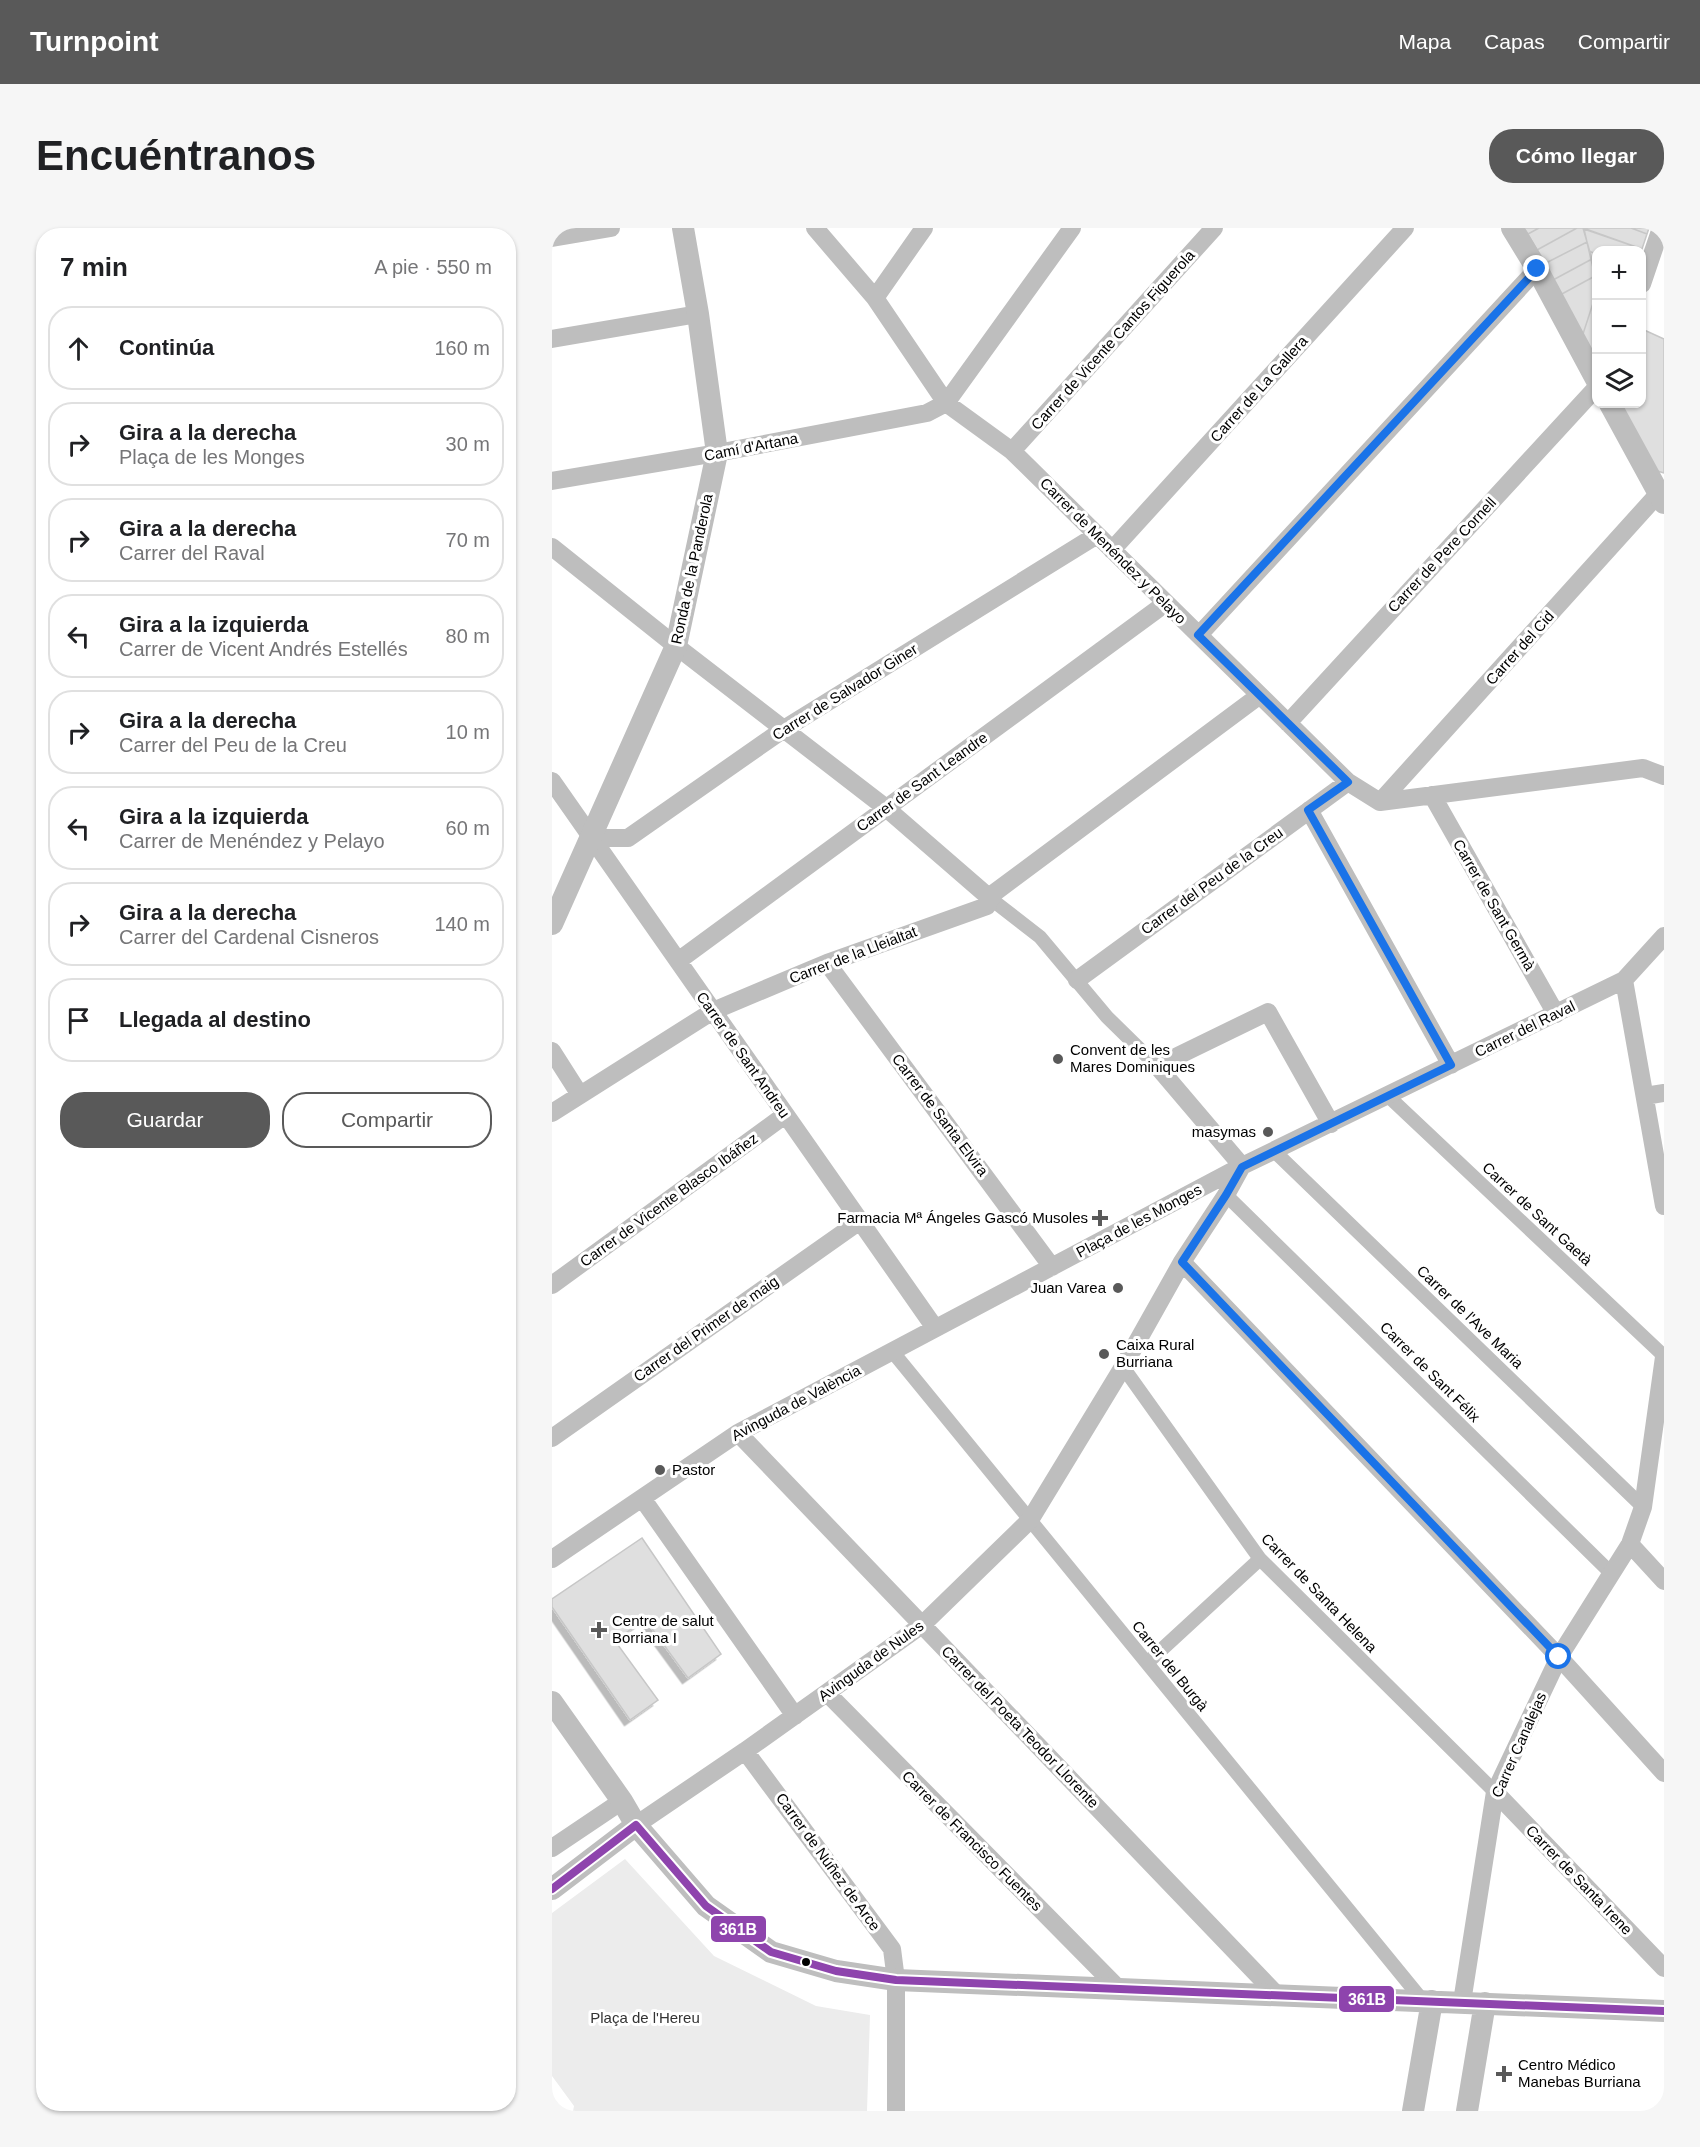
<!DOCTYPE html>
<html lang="es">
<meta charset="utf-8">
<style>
:root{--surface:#fff;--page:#f6f6f6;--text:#202124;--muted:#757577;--line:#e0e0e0;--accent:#595959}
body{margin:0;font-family:Helvetica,sans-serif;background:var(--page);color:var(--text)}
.controls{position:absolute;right:18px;top:18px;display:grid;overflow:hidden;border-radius:12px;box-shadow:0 2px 4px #0004}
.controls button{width:54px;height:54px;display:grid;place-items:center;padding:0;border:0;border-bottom:2px solid var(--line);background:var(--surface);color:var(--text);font:30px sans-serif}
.stop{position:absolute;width:18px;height:18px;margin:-14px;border:4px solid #1a73e8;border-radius:50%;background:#fff}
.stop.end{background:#1a73e8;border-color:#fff;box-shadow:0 2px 6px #0008}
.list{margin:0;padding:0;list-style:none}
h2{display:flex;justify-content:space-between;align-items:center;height:78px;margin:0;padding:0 24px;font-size:26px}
h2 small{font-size:20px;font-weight:400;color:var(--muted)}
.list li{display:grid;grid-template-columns:39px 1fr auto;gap:18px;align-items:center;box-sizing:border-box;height:84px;margin:0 12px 12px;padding:0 12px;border:2px solid var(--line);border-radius:24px}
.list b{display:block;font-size:22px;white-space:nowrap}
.list p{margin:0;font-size:20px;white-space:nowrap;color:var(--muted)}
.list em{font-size:20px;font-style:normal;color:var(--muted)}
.actions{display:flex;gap:12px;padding:18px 24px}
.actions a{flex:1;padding:14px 0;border:2px solid var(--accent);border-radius:24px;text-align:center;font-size:21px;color:var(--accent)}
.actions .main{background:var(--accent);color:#fff}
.icon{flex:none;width:33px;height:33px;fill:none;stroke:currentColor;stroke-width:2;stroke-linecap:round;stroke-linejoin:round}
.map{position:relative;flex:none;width:1112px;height:1883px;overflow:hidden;border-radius:24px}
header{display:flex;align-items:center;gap:36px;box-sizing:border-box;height:84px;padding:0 30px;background:var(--accent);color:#fff}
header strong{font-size:28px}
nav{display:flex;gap:33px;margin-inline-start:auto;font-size:21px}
.intro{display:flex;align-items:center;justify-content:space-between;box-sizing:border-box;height:144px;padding:0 36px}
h1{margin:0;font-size:42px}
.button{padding:15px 27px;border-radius:24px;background:var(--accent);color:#fff;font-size:21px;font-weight:700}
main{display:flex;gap:36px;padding:0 36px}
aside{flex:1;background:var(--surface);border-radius:24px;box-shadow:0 2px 4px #0004}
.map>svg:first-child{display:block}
</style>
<header>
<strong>Turnpoint</strong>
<nav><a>Mapa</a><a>Capas</a><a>Compartir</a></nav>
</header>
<div class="intro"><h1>Encuéntranos</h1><a class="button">Cómo llegar</a></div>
<main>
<aside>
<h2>7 min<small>A pie · 550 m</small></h2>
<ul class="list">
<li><svg class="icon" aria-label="ahead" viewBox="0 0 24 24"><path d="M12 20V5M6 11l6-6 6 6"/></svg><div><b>Continúa</b></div><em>160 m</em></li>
<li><svg class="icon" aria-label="right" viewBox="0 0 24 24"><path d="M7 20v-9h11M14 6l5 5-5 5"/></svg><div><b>Gira a la derecha</b><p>Plaça de les Monges</p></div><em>30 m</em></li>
<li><svg class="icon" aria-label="right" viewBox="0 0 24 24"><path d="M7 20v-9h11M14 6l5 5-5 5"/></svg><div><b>Gira a la derecha</b><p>Carrer del Raval</p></div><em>70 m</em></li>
<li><svg class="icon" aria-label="left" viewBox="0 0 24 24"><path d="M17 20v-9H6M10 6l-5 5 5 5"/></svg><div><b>Gira a la izquierda</b><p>Carrer de Vicent Andrés Estellés</p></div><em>80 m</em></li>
<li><svg class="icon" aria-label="right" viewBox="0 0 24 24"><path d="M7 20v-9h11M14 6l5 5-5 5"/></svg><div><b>Gira a la derecha</b><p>Carrer del Peu de la Creu</p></div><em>10 m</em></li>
<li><svg class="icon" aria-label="left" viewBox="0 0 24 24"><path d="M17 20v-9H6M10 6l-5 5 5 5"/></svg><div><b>Gira a la izquierda</b><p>Carrer de Menéndez y Pelayo</p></div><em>60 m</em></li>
<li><svg class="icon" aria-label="right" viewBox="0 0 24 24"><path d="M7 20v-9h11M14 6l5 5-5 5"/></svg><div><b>Gira a la derecha</b><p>Carrer del Cardenal Cisneros</p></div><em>140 m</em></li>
<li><svg class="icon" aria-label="arrive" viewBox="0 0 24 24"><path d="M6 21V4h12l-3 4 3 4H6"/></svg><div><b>Llegada al destino</b></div></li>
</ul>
<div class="actions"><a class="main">Guardar</a><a>Compartir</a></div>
</aside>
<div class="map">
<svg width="1112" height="1883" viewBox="0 0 1112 1883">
<defs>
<filter id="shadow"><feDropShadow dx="-5.5" dy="5.5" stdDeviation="0" flood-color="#0004"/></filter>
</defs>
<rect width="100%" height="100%" fill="#fff"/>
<!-- green -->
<path fill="#ececec" d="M73,1631L162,1728L264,1778L318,1787L315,1883H21L22,1878L0,1848V1685Z"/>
<!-- building -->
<path fill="#dfdfdf" stroke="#c7c7c7" stroke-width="1.5" filter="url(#shadow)" d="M972,0H987L976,6Z
M987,0H1025L985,22L976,6Z
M1025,0H1031L1035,14L992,36L985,22Z
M1031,0H1079L1095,6L1090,21Z
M1079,0H1097L1095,6Z
M1032,1L1090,21V23L1044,22V26L1037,23Z
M1035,14L1040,31L1001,52L992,36Z
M1037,23L1044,26V49L1043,48Z
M1040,31L1043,48L1008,67L1001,52Z
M1043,48L1044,49V66L1030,109L1008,67Z
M1044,66V128L1040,129L1030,109Z
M1090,101L1112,111V245L1102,242L1066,176H1090Z
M90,1310L169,1426L136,1450L93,1391L63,1413L106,1472L78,1492L0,1379V1371Z"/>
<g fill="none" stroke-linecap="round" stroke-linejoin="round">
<!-- pedestrian -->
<path stroke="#bebebe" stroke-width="14" d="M439,671L488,709L555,789L605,838
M836,868L1112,1128
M722,923L1091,1279
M674,967L1059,1345
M340,1123L871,1773
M571,1139L708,1331L943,1564
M595,1435L708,1331"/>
<!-- minor -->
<path stroke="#bebebe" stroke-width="18" d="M263,0L323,70L394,175L460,223L796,554L828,574L1091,540L1112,548
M0,10L59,0
M1090,56L1109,0
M323,70L372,0
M0,111L146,86
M460,223L662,0
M0,253L165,225L375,185L394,175L520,0
M0,319L124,418L334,580L439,671
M560,322L853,0
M647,407L985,41
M736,495L1044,160
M0,553L383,1100
M880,567L1004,786
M828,574L1107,265L1112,262
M757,582L899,837
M40,610H76L232,501L545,307
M126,733L614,375
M275,735L500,1039
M525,752L796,554
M1072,752L1112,978
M0,823L28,867
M1093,868L1112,865
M0,885L161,783L275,735L435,678L442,665L708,467
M690,938L605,838L716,784L779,896
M630,1034L1007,1429L1112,1545
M0,1057L233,887
M186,1205L725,1767
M0,1210L308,993
M90,1270L243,1488
M1078,1316L1112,1353
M0,1331L186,1205L690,938L1072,752L1112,708
M275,1465L566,1760
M193,1523L340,1721L344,1752V1883
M943,1564L1112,1740
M84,1597L193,1523L370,1397L478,1292L571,1139L630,1034L674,967L690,938
M0,1620L70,1573
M910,1774L943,1564L1007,1429L1078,1316L1091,1279L1112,1129"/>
<!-- tertiary -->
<path stroke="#bebebe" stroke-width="22" d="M960,0L985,41L1044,151
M1058,176L1112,275
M0,696L124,418L165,225L146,86L131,0
M0,1474L70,1573L84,1597L154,1678L219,1724L284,1743L344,1752L1112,1783
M0,1661L84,1597
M861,1883L880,1773
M915,1883L933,1775"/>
<defs>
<path id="bus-1" d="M0,1661L84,1597L154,1678L219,1724L284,1743L344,1752L1112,1783"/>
</defs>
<!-- bus-1 casing -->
<use href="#bus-1" stroke="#fff" stroke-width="12"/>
<!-- bus-1 -->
<use href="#bus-1" stroke="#8e44ad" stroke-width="8"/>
</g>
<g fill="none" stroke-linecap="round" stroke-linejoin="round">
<!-- route -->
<path stroke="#1a73e8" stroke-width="8" d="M985,41L646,407L796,554L756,582L899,837L690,939L674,967L630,1034L1007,1429"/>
</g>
<!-- markers -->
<g fill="#595959" stroke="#fff" stroke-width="2">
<circle cx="506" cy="831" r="6"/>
<circle cx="716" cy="904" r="6"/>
<path d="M545 981h6v6h6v6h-6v6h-6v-6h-6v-6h6z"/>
<circle cx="566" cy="1060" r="6"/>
<circle cx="552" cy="1126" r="6"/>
<circle cx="108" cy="1242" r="6"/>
<path d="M44 1393h6v6h6v6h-6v6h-6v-6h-6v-6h6z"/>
<path d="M949 1837h6v6h6v6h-6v6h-6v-6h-6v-6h6z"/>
</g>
<circle fill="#000" stroke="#fff" stroke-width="2" cx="254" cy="1734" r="5"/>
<g text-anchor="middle" stroke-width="6" stroke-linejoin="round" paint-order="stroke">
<!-- street labels -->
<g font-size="15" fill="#000" stroke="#fff">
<text transform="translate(561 112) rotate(-48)" y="5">Carrer de Vicente Cantos Figuerola</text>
<text transform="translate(707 161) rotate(-48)" y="5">Carrer de La Gallera</text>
<text transform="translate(199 219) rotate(-11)" y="5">Camí d'Artana</text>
<text transform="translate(561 323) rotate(45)" y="5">Carrer de Menéndez y Pelayo</text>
<text transform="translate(890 327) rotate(-47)" y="5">Carrer de Pere Cornell</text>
<text transform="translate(140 341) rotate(-78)" y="5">Ronda de la Panderola</text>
<text transform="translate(968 420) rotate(-48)" y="5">Carrer del Cid</text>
<text transform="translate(293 464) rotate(-32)" y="5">Carrer de Salvador Giner</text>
<text transform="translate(370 554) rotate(-36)" y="5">Carrer de Sant Leandre</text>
<text transform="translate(660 653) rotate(-36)" y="5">Carrer del Peu de la Creu</text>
<text transform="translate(942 677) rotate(60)" y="5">Carrer de Sant Germà</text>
<text transform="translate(301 727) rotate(-21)" y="5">Carrer de la Lleialtat</text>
<text transform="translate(973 801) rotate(-26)" y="5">Carrer del Raval</text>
<text transform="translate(191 827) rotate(55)" y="5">Carrer de Sant Andreu</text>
<text transform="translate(388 887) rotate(53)" y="5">Carrer de Santa Elvira</text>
<text transform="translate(117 972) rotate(-36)" y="5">Carrer de Vicente Blasco Ibáñez</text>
<text transform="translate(985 986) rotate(43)" y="5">Carrer de Sant Gaetà</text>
<text transform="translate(587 993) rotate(-28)" y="5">Plaça de les Monges</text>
<text transform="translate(918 1089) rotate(44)" y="5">Carrer de l'Ave Maria</text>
<text transform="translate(154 1101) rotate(-35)" y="5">Carrer del Primer de maig</text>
<text transform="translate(878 1144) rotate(45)" y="5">Carrer de Sant Félix</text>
<text transform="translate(244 1175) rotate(-28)" y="5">Avinguda de València</text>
<text transform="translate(767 1365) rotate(46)" y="5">Carrer de Santa Helena</text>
<text transform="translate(319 1433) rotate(-36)" y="5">Avinguda de Nules</text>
<text transform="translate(618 1438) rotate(51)" y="5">Carrer del Burgà</text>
<text transform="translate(468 1499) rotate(46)" y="5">Carrer del Poeta Teodor Llorente</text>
<text transform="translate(967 1517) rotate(-66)" y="5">Carrer Canalejas</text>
<text transform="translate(420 1613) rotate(45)" y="5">Carrer de Francisco Fuentes</text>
<text transform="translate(276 1634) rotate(54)" y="5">Carrer de Núñez de Arce</text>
<text transform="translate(1027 1652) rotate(46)" y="5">Carrer de Santa Irene</text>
</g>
<!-- poi labels -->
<g font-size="15" fill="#000" stroke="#fff" text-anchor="start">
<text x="518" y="827">Convent de les<tspan x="518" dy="17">Mares Dominiques</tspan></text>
<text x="704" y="909" text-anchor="end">masymas</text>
<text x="536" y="995" text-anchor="end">Farmacia Mª Ángeles Gascó Musoles</text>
<text x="554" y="1065" text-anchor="end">Juan Varea</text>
<text x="564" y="1122">Caixa Rural<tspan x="564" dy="17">Burriana</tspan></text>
<text x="120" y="1247">Pastor</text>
<text x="60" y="1398">Centre de salut<tspan x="60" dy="17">Borriana I</tspan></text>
<text x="966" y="1842">Centro Médico<tspan x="966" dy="17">Manebas Burriana</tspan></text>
</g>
<!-- park labels -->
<g font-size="15" fill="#333" stroke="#fff">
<text x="93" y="1795">Plaça de l'Hereu</text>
</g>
</g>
<g stroke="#fff" stroke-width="2">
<rect x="158" y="1687" width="57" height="28" rx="6" fill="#8e44ad"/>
<rect x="786" y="1757" width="57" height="28" rx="6" fill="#8e44ad"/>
</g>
<g font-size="16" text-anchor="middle" font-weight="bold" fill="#fff">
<text x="186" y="1707">361B</text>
<text x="815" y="1777">361B</text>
</g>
</svg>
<div class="controls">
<button>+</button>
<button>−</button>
<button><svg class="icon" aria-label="layers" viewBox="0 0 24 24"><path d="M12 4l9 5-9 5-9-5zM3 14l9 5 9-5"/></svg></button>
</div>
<div class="stop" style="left:1007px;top:1429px"></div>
<div class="stop end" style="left:985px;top:41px"></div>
</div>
</main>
